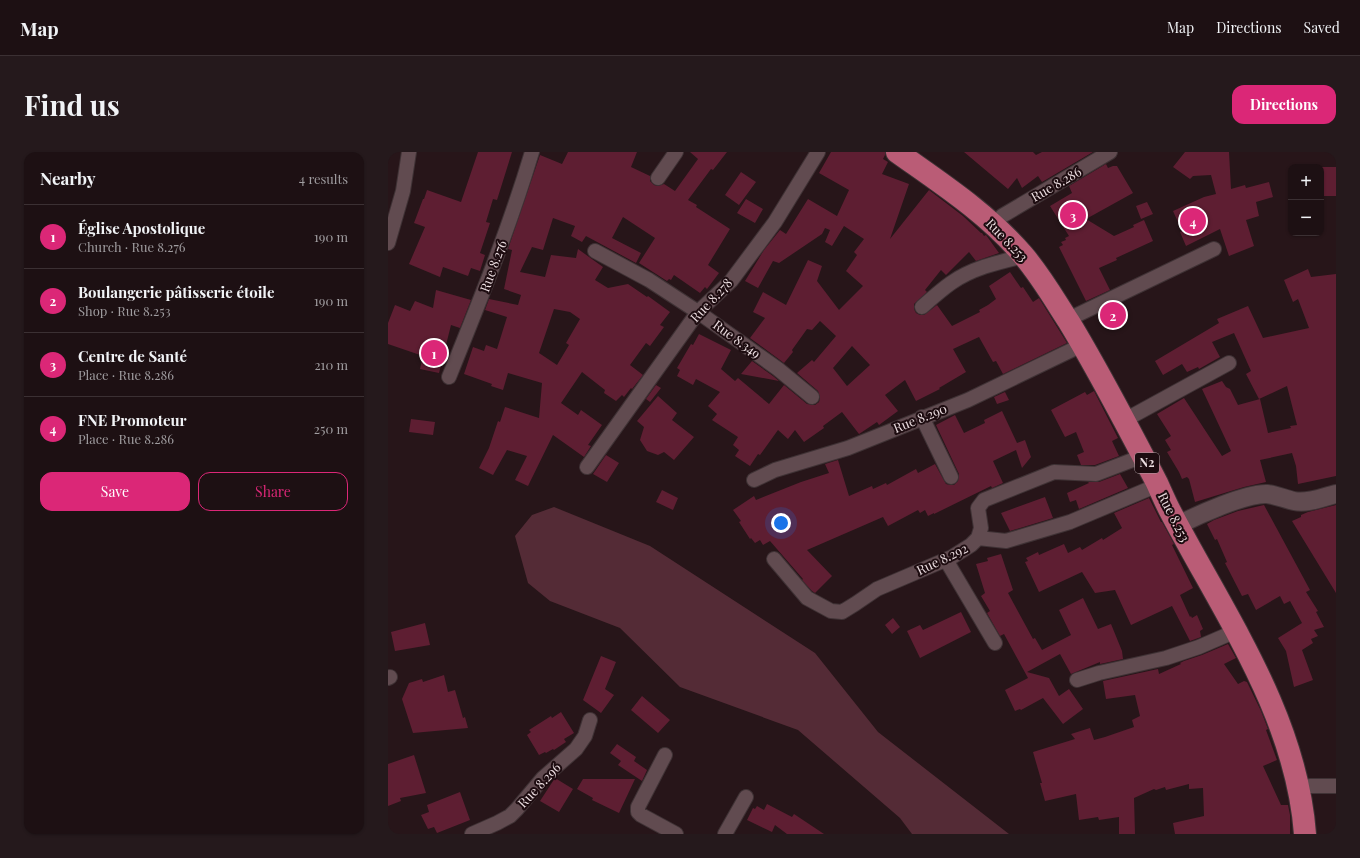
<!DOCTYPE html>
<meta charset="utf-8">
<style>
:root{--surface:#1d1013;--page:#25191c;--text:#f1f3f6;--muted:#a09da0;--line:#3b3033;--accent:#db2777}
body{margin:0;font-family:"Playfair Display",serif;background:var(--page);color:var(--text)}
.controls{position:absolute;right:12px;top:12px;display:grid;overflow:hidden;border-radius:8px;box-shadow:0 1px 3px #0004}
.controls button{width:36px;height:36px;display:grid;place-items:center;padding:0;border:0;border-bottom:1px solid var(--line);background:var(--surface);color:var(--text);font:20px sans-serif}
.you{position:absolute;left:393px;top:371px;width:14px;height:14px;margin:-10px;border:3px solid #fff;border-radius:50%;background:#1a73e8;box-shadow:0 0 0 6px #1a73e833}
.badge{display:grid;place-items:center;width:26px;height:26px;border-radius:50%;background:var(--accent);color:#fff;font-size:13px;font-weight:700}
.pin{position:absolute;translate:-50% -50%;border:2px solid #fff;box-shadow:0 1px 4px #0006}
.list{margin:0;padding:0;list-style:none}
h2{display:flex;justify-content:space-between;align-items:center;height:52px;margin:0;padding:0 16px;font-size:17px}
h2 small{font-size:13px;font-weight:400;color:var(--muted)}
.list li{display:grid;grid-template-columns:26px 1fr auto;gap:12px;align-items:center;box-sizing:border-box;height:64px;padding:0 16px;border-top:1px solid var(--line)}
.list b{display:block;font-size:15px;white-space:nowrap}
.list p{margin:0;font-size:13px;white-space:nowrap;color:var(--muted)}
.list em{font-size:13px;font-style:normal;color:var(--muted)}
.actions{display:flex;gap:8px;padding:12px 16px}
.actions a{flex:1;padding:9px 0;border:1px solid var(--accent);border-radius:12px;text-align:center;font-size:14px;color:var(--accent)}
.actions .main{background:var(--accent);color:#fff}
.map{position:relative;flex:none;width:948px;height:682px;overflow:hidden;border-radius:12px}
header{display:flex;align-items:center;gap:24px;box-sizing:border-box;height:56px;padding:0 20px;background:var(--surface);border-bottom:1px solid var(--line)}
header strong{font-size:19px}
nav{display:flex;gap:22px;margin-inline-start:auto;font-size:14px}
.intro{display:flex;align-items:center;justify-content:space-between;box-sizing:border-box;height:96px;padding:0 24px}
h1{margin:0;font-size:28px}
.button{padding:10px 18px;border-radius:12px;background:var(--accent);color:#fff;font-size:14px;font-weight:700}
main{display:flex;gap:24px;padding:0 24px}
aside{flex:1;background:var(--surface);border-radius:12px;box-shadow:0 1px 3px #0004}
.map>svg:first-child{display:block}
</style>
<header>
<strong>Map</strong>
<nav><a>Map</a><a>Directions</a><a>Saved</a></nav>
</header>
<div class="intro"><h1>Find us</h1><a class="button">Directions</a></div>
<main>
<aside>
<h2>Nearby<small>4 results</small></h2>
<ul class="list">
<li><span class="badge">1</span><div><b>Église Apostolique</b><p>Church · Rue 8.276</p></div><em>190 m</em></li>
<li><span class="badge">2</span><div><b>Boulangerie pâtisserie étoile</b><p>Shop · Rue 8.253</p></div><em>190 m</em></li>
<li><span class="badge">3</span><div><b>Centre de Santé</b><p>Place · Rue 8.286</p></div><em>210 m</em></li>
<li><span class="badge">4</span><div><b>FNE Promoteur</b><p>Place · Rue 8.286</p></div><em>250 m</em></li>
</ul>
<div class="actions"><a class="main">Save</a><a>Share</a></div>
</aside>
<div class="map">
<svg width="948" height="682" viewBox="0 0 948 682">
<rect width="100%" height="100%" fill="#271519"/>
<!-- green -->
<path fill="#542b36" d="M166,355L262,394L427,501L490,580L621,682H524L512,666L410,578L292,535L232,476L162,449L140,431L127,384L144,363Z"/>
<!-- building -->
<path fill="#5e1e32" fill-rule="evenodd" d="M90,0H124L109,48L105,47L98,70L102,71L92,101L97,103L92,119L83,116L80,124L55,115L52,125L21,112L37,75L26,71L35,47H36L39,38L73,50Z
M180,0H249L243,15L262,24V29L266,33L270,34L276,32L287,39L310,7L302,0H339L325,18L323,17L300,48L309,53L308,55L342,77L320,113L331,121L319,137L317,135L312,141L286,123L283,128L281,127L279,129L251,111L267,86L235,65L224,86L253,101L248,111L198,84L194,90L183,84L187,74L165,66L155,98L144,95L132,120L157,125L163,103L188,106L190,97L215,115L207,128L220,136L240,132L259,145L260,144L282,160L272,173L276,175L262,194L258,191L242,213L255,223L244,237L243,236L236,245L234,243L228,249L216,241L217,238L194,220L173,251L190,263L193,258L214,273L200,293L203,294L196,305L165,283L140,334L127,328L139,304L119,298L105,323L91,316L101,296L110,269L112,270L117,255L151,266L154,231L120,221L115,238L103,234L104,232L76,222L85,195L96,199L98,193L109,197L119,165L97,158L101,147L130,153L133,143L116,137L124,98L120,97L152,3L174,12ZM166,157L182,160L192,167L178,191L181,193L169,213L151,201Z
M443,0H497V3L495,7L500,10L494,22L521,32L502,87L541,38L575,64L593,81H594L596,84L598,83L611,101L588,109L581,100L558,123L553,118L537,138L539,140L526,152V157L528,161L532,163H536L549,153L564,174L592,160L591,158L600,153L608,147L601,134L622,120L633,136L635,135L645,150L651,146L679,191L615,222L608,209L605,210L591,185L565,197L578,220L551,236L552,237L528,249L517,228L497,243L510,259L491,273L489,270L471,282L454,260L435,274L436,276L416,290L407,278L400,287L390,278L372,303L370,302L362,314L347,304L351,298L345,293L350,285L324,268L329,262L320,254L332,240L308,227L305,233L289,224L292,218L289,216L303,192L305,193L311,182L343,198L333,217L347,229L350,226L381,252L396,233L419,252L427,253L431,250L432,246L430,239L409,221L424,208L426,210L448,184L432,169L424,178L419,177L404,198L405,200L396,211L362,186L377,166L365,160L375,140L398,153L420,108L434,114L429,129L451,158L475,134L458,119L469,103L466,100L476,87L456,74L444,94L437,90L442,78L437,76L434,82L391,111L385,109L370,136L357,129L376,98L392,78L398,82L420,47L449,64L461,38L431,21ZM464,194L482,213L459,234L445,216Z
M576,0H645L648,3L654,0H705L654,30L650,24L634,36L629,26L620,37Z
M797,0H841L843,37L857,33L858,36L881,30L885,45L868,50L871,64L858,68L866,94L841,104L832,77L798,94L792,80L794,79L785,59L816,45L828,42L823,23L805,24L802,27L785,15Z
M718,12L720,16L725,14H729L745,41L698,67L726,84L746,75L745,73L756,68L765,89L728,106L729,108L711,116L722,138L698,149L671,95L675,93L673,90L678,88L677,86L681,84L662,54L684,41L681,34Z
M933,15H948V44H933Z
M353,20L368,30L351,53L337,43Z
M358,47L375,57L367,71L349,61Z
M759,50L765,62L753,67L748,54Z
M920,117L923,125L948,122V324L910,332L908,314L904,301L872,308L878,330L856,335L807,350L801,327L799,325L794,327L791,320L779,300L783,298L777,288L783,284L769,262L796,246L834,304L843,299L814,237L834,229L838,235L842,237L850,253L872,247L880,281L903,276L902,274L909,273L899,234L871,247L858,222L863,219L846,181L824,190L832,205L811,217L810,215L799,220L794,212L775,223L767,209L831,171L829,167L860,154L875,186L921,176L910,147L905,150L896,128Z
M48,138L83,148L72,176L63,173L51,221L32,217L35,204L0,192V171L7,153L22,159L27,149L45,156Z
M364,209L385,224L391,229L353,222Z
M268,233L273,236L262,250L258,247Z
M706,239L730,286L724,289L731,304L707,313H693L689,303L696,300L688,280L677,285L663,258L697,240L699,243Z
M617,240L621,248L609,252L606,245Z
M270,244L289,261L284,268L306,285L286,308L276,300L270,303L259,299L252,288L256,275L249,269Z
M614,259L629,291L637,288L643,305L634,316L628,298L605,309L615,331L604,336L603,334L546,362V361L540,364L537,358L532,361L530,358L500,374L495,365L419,398L444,424L427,441L424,439L414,428L415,427L382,389L375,393L372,388L367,391L363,386L362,387L351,370L353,369L345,358L366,344L368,348L413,330L441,321L437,312L450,308L461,344L484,334L485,337L498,331L499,333L528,317L530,321L547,312L558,332L562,333H566L570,329L571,322L548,273L567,263L576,281L597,271L596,268Z
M23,267L47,270L45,283L21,280Z
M218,303L231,311L219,330L205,322Z
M732,322L740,336L691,357L688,348L682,350L679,341L701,331L700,330H711Z
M274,338L290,346L285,358L268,350Z
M657,345L665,366L622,379L613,361Z
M761,346L773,370H774L786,392L784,393L805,436L792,443L802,465L803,464L804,466L809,463L815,477L812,479L813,485L802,489L784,454L743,473L727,438L707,441L694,420L651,440L637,410L640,409L638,406L650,400L651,403L676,392L680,401L692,395L694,398L714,386L715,388L734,376L726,361Z
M876,353L922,438L918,440L930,459L928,460L936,475L926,478L930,484L923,487L925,491L914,498L925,528L906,535L898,499L890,486L914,471L902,449L896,452L892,444L868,458L860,442L854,444L837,411L839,410L829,387L827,388L819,372L826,368L850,359Z
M948,353V441L904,369L913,365V363L920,360Z
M613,402L625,438L620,441L645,487L647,486L654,498L683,483L671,458L695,446L710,477L723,472L734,499L735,507L712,512V510L683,522L672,502L639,520L661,526L671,544L681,537L695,557L675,572L655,546L633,558L632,557L627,559L617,538L640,526L616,482L612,484L599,461L602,459L593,444L597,441L588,412L600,409L599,406Z
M573,460L583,480L532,506L519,479L532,473L535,478Z
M505,466L512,475L504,482L497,473Z
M37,471L42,493L7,499L3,480Z
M840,492L848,506L836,512L850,532L856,529L859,530L873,559L880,577L878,578L889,608L875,614L893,653H900L902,663V682H787L785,671L816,664L815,636L801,637V632L778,638L777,635L768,638L766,637L746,646L747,682H731V665L711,668L710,665L691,668L688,642L657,649L652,631H654L645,600L687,587L683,582L702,576L706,588L717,585L746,575L744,568L752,564L747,543L718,547L715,529L770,517L771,522L793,512L792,511L796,509L814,503Z
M213,504L228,510L217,537L226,543L213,561L195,548Z
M56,523L60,540L67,538L75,566L77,565L80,576L25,581L14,547L21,531L34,527L35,530Z
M254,544L282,568L270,581L243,558Z
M173,560L186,581L176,587L178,590L166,598L165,597L158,601L157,600L151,603L139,583L143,580L141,578L163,564L164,566Z
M229,592L248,605L246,609L259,618L254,629L230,613L233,609L222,601Z
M26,603L38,641L12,646L13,649L0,654V612Z
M167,626L185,637L171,660L152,649Z
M195,627H247L231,661L204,648L205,646L189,637Z
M72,640L82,668L49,681L46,675L40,677L33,663L41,660L39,653Z
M379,652L404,665L406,662L436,682H399L387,673L384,680L359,668L365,656L367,657L369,654L376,658Z"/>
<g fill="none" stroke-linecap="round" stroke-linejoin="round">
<defs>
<path id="minor" d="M270,26L288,0
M614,64L722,0
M0,91L15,39L21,0
M207,99L261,128L310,160L390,217L424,245
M534,155C543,147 553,138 563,131C584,116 611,110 636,104
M689,163L826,97
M61,225C91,151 121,77 144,0
M746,263L841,211
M534,265L563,325
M199,315L310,160L343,129L387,70L430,0
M366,328L387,318L460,296L580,248L694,193
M590,386L618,389L682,370L770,333
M386,407L419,446L443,459L454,460L467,452L489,437L564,405L583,393L590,386L593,376L590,356L596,348L666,320L708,322L755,304
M558,408L607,491
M0,526L2,525
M689,528L711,521L778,506L811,495L848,479
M277,603L250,655V660L253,663L288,682
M922,634H948
M84,682L109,671L122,664L129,657L155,626L188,597L197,584L202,568
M337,682L358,645"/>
<path id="tertiary" d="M790,373C810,363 858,341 879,342C888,343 897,347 906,349C920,352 935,345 948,342"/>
<path id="trunk" d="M509,0C554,32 599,61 635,103C653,124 666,147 681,170C713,223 741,277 769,331C773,340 777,349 781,357C835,461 908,562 917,682"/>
</defs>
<!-- minor casing -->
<use href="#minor" stroke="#3f3235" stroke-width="16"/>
<!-- tertiary casing -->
<use href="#tertiary" stroke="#3f3235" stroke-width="20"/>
<!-- trunk casing -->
<use href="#trunk" stroke="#3f3235" stroke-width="24"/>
<!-- minor -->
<use href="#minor" stroke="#614b50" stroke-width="14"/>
<!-- tertiary -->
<use href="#tertiary" stroke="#614b50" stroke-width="18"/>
<!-- trunk -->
<use href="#trunk" stroke="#ba5c76" stroke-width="22"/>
</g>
<g text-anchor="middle" stroke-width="4" stroke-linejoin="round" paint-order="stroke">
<!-- shield labels -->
<rect fill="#1d0c10" stroke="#ad9ea2" stroke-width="1" x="747" y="301" width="24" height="20" rx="3"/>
<g font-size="12" font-weight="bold" fill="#ebdde0">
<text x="759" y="315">N2</text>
</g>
<!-- street labels -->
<g font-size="13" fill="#ebdde0" stroke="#1d0c10">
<text transform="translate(668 32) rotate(-30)" y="5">Rue 8.286</text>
<text transform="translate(619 88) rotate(46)" y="5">Rue 8.253</text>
<text transform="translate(105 114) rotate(-70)" y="5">Rue 8.276</text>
<text transform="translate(323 148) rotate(-47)" y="5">Rue 8.278</text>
<text transform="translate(349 187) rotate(36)" y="5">Rue 8.349</text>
<text transform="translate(532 266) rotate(-22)" y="5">Rue 8.290</text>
<text transform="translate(786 365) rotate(63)" y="5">Rue 8.253</text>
<text transform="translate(554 407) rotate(-26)" y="5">Rue 8.292</text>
<text transform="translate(151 633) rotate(-47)" y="5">Rue 8.296</text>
</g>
</g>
</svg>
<div class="controls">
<button>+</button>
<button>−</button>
</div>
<div class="you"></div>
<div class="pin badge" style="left:46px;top:201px">1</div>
<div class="pin badge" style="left:725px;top:163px">2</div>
<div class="pin badge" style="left:685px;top:63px">3</div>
<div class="pin badge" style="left:805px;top:69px">4</div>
</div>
</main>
